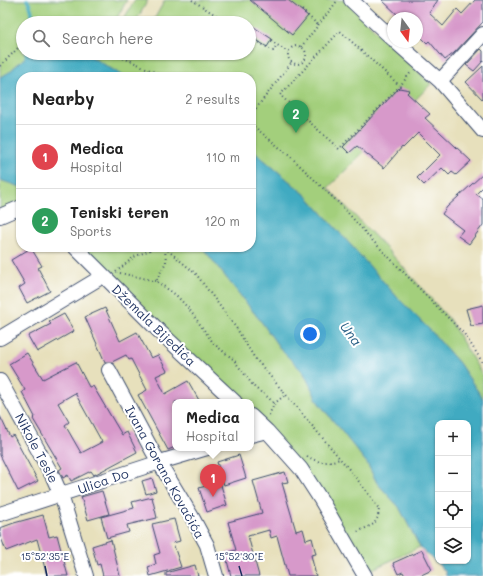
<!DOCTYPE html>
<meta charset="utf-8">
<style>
:root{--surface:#fff;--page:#f6f6f6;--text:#222;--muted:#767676;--line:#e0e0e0;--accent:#1f6fb2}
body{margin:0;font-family:Mali,sans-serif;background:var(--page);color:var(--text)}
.controls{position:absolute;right:12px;bottom:12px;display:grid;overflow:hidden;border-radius:8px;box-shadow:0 1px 3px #0004}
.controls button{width:36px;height:36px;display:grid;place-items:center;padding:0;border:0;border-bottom:1px solid var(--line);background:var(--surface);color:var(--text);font:20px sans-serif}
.compass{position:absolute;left:387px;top:12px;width:36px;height:36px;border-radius:50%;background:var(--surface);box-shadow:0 1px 3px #0004;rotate:165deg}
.you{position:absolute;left:310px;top:334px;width:14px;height:14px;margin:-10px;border:3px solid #fff;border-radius:50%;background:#1a73e8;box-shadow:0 0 0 6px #1a73e833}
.badge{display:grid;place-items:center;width:26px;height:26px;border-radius:50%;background:var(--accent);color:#fff;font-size:13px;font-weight:700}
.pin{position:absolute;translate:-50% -33px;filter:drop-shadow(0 1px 2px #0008)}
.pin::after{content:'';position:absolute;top:21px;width:14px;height:12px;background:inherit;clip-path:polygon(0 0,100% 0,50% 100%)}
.popup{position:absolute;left:172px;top:399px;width:82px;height:52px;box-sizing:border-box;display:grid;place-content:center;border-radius:8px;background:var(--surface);filter:drop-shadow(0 1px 3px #0005);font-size:13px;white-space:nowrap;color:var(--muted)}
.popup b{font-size:15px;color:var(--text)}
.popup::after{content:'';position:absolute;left:50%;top:100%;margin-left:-8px;border:8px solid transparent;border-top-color:var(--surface)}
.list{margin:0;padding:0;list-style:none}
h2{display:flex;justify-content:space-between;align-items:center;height:52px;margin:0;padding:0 16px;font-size:17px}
h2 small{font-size:13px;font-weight:400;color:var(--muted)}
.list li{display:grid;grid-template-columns:26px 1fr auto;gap:12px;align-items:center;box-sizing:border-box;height:64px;padding:0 16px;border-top:1px solid var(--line)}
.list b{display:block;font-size:15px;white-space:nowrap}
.list p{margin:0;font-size:13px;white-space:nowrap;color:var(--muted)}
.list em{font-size:13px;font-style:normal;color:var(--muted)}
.icon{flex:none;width:22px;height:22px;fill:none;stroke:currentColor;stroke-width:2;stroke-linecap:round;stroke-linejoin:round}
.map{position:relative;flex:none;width:483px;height:576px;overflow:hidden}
.search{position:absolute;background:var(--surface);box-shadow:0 1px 3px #0004;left:16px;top:16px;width:240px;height:44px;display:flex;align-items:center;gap:10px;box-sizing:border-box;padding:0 14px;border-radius:22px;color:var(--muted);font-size:15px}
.panel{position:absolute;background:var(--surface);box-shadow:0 1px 3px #0004;left:16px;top:72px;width:240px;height:180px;border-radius:16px}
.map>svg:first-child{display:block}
</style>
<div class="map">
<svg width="483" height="576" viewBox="0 0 483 576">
<rect width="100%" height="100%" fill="#fff"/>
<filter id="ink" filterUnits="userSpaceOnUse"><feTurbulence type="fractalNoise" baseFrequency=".025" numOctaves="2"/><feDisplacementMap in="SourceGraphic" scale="8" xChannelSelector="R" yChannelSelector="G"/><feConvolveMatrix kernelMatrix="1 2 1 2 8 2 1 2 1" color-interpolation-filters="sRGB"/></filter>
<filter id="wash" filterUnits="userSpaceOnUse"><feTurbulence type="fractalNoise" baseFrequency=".012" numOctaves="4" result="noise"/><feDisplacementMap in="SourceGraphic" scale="16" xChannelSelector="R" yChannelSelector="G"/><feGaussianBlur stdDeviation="0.9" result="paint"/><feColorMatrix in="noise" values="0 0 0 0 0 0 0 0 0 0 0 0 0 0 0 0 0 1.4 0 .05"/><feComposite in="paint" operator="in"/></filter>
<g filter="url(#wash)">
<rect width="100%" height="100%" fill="#e7e0bc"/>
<!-- green -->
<path fill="#a3cf7c" stroke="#5f7f6d" d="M0,0H127L114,23H23V53H30L8,73L0,77Z
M135,0H148L135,23H127L123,20Z
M165,0H344L431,84L328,188L387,249L449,319L483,376V399L459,363L430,330L397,297L307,196L251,149V77H125L85,53H124L131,61L136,53H249V23H152Z
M0,180L21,187V212L0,220Z
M75,247H202L263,324L281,350L304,373L318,402L367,463L377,483L399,507L420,547L364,573L321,500L251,416V402H235Z"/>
<!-- water -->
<path fill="#41aac1" stroke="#2e6c90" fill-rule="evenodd" d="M30,53H85L125,77H21V187L0,180V77L8,73Z
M251,149L307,196L397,297L430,330L459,363L483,399V576H446L445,571L420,547L399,507L377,483L367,463L318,402L304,373L281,350L263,324L202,247H251ZM438,423H468V561H438Z"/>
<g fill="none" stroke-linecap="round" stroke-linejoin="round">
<!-- stream -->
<path stroke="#41aac1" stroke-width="3.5" d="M27,0C32,7 33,15 32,23
M26,56L27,53"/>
</g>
<g id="blocks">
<!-- building -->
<path fill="#d799ca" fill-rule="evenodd" d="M250,0H288L308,16L292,35Z
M382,0H438L429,13L443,26L457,9L462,14L475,0H483V22L454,53L445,60L429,41L427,43L417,33V18H401Z
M249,24L272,39L267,47L249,35Z
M481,49L483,51V61L474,71L466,65Z
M483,66V100L466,82Z
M399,88L410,90L407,93L430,114L425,118L471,161L456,175L452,172L449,175L442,168L424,185L417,178L440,155L418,133L403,148L402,147L384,168L357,146L349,153L343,147Z
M483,174V187L476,194L483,199V225L469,244L458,236L463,230L442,214L447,207Z
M31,248L42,266L38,268L50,291L27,303L19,288L25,284L11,260Z
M483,305V324L471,326L466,309Z
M105,308L120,341L137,332L151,358L158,355L167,371L156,376L165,394L188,381L200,402H175V447L168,450L138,395L147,390L131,359L129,360L126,355L112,362H105L85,317Z
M64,314L74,331L37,352L28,336L51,324L49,322Z
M27,353L43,379L76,362L89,387L93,386L122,435L127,432L137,452L94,475L91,471L71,481L68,475L63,478L59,470L62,468L33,419L35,417L22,392L25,390L9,364ZM75,393L102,442L81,453L65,425L69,422L58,403Z
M0,416L10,437L13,435L38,481L18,491L0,455Z
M239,455L246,478L224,485L217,462Z
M285,472L288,482L282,483L296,531L303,529L306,540L312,538L316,554L311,555L316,576H288L277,536L271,538L269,530L248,536L259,576H231L225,553L236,550L228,522L262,513L253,481Z
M152,478L156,491L146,494L142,481Z
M220,482L227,505L207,512L199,488Z
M102,491L109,514L88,520L81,497Z
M152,497L157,518L127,525L129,532L107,538L101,517L134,508L132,502Z
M43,515L49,537L57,535L68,576H47L37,539L6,551L0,535V528L14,523Z
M174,519L180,541L173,543L181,567L150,576L148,567L156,564L154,555L160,553L152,524Z
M111,540L120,576H103L100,564L97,565L92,546Z
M422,550L432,570L419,576H405L403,572L398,574L393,563Z
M195,565L198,576H166V573Z"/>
</g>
</g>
<g filter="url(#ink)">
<use href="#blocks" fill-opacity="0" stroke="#3a4a6c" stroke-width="1"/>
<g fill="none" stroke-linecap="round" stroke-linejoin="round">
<defs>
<path id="minor" d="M351,0L393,39
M396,42L440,81L483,131
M440,81L483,34
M0,216L21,207
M75,247L159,331L235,402
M0,338L103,276
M109,370L153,452L192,517L207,545L216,576
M0,381L53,477L61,495L86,576
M251,416L267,431L301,469L321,500L365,576
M251,435L267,431
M0,514L160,462L207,448"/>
</defs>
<!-- minor casing -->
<use href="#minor" stroke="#3a4a6c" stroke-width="16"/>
<!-- path -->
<path stroke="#3a4a6c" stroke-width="2" stroke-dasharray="1 3" stroke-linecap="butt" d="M192,0L228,23
M302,10L318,25
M249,36L273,51L277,45
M271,41L288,52
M288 55a9 9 0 1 1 18 0a9 9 0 1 1-18 0Z
M301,47L338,0
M108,53L131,61L165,77
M0,66L18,48
M400,86L340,31L280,95L339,149L400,86L411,72
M251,115L292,62
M251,124L292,158L325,190L339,203L373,241L465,335L483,363
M165,249L166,262L156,281L176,295L189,309L214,344L233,359L255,388L269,398L274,404
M116,272L134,257L152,249L165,248L196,274L237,329L254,357L353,474L370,496L379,509L378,517L374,524L355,533
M120,273L156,281
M269,415L274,404L286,394
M307,456C320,464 326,463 340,459"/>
<!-- minor -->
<use href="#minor" stroke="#fff" stroke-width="14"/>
</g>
</g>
<!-- ticks -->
<path fill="none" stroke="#1b2f5e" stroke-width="1.5" d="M45,566L47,576M239,566L242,576"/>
<g text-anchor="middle" stroke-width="4" stroke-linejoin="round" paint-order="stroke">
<!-- street labels -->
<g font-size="13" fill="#1b2f5e" stroke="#fff">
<text transform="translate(154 325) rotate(44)" y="5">Džemala Bijedića</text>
<text transform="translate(37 448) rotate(62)" y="5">Nikole Tesle</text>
<text transform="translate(165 472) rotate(61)" y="5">Ivana Gorana Kovačića</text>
<text transform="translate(103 481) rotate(-19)" y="5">Ulica Do</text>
</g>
<!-- water labels -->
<g font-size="14" font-style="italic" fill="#2a6086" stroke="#fff">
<text transform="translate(351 334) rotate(54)" y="5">Una</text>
</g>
</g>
<g font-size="10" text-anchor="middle" fill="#1b2f5e" stroke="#fff" stroke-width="4" stroke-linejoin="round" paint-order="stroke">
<text x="45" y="560">15°52'35"E</text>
<text x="239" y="560">15°52'30"E</text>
</g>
</svg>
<div class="controls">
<button>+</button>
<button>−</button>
<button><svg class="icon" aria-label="locate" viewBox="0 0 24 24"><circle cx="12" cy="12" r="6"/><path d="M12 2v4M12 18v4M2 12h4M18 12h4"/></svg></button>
<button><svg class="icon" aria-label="layers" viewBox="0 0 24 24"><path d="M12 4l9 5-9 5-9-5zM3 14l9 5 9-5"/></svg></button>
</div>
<svg class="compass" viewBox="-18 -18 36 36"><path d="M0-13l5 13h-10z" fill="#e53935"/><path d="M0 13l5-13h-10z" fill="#767676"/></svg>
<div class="you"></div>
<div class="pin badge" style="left:213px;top:497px;background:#e0444e">1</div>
<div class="popup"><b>Medica</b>Hospital</div>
<div class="pin badge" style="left:296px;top:133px;background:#2e9e5b">2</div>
<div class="search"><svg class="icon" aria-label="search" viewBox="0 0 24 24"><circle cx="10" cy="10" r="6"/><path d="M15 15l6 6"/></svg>Search here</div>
<section class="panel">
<h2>Nearby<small>2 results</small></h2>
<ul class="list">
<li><span class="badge" style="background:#e0444e">1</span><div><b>Medica</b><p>Hospital</p></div><em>110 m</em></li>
<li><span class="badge" style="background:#2e9e5b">2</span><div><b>Teniski teren</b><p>Sports</p></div><em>120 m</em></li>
</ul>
</section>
</div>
